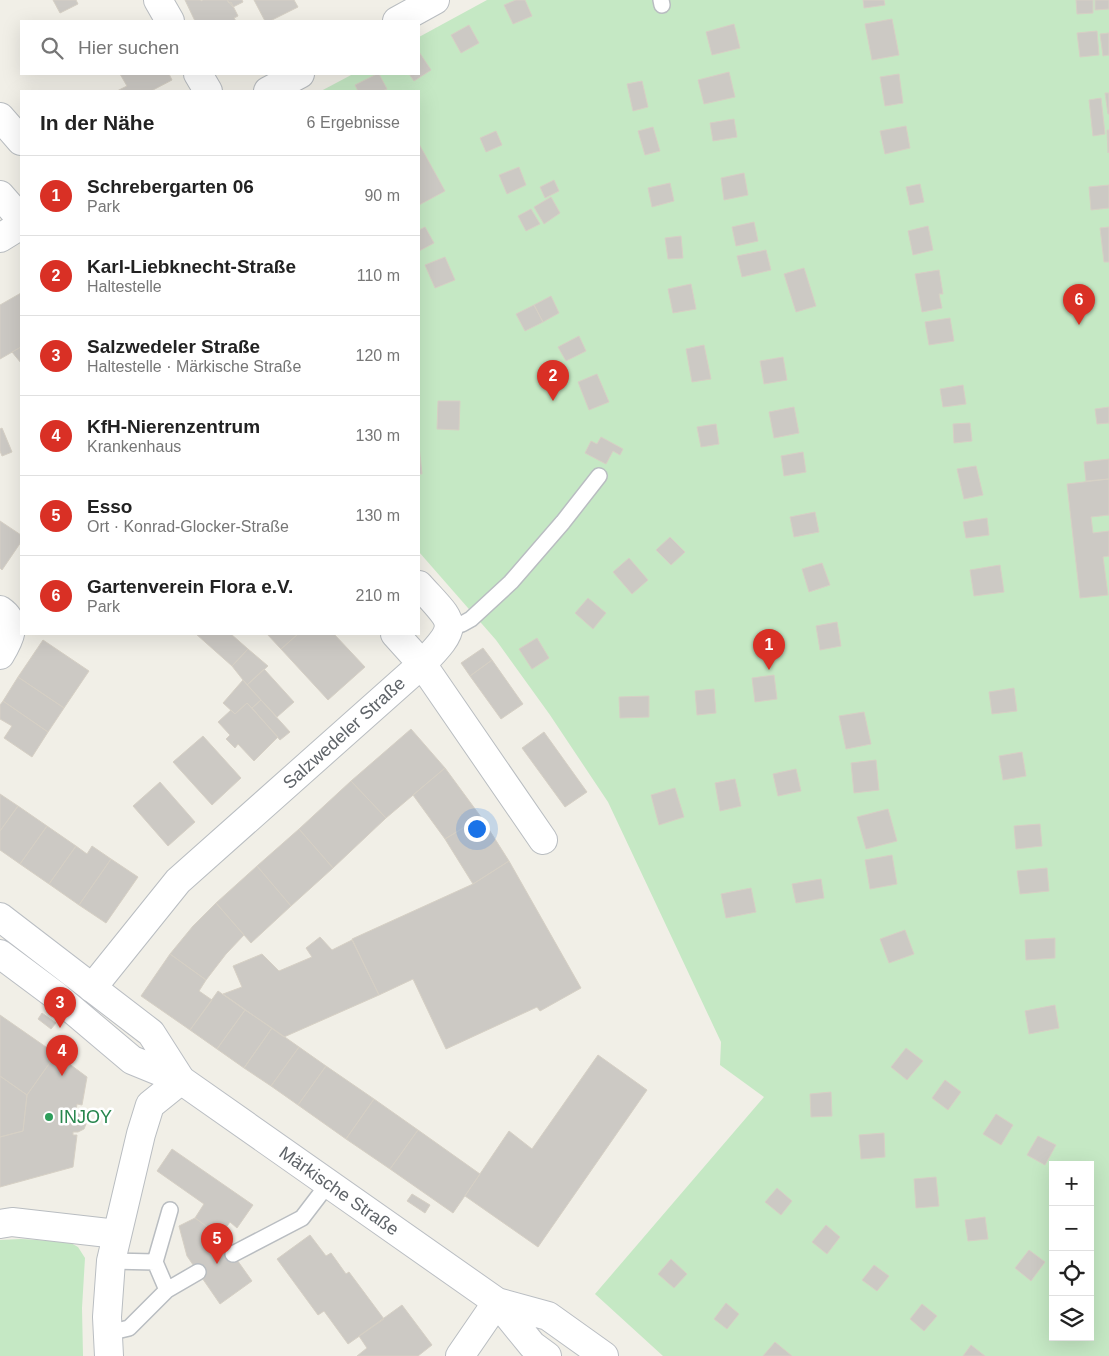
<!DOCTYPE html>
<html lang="de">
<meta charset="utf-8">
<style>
:root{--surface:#fff;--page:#f2f2f2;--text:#222;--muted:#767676;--line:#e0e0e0;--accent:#d93025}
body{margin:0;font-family:Helvetica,sans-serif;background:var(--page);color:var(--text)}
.controls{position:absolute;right:15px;bottom:15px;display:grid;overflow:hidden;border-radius:0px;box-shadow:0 5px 20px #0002}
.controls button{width:45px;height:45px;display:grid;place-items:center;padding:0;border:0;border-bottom:1px solid var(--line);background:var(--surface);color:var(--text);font:25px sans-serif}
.you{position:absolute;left:476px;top:828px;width:18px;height:18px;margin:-12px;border:4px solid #fff;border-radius:50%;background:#1a73e8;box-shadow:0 0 0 8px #1a73e833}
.badge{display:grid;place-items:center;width:32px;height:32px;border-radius:50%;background:var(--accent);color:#fff;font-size:16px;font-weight:700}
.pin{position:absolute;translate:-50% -41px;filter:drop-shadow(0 1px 2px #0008)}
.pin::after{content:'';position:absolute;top:26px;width:18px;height:15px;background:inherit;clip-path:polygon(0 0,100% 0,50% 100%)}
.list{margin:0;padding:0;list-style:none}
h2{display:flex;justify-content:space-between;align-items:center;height:65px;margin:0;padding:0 20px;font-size:21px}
h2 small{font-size:16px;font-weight:400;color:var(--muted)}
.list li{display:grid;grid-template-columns:32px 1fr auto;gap:15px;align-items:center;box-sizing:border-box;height:80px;padding:0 20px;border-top:1px solid var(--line)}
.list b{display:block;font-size:19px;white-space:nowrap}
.list p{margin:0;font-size:16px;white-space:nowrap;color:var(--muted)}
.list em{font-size:16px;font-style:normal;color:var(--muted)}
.icon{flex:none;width:28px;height:28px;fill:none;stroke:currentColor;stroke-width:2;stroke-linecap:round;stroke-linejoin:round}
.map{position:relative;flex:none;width:1109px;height:1356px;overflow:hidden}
.search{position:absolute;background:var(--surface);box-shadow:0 5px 20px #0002;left:20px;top:20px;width:400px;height:55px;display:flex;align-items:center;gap:12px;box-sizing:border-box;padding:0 18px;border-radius:0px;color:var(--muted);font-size:19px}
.panel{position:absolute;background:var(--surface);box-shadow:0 5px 20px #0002;left:20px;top:90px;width:400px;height:545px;border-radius:0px}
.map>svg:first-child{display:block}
</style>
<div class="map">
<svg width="1109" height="1356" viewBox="0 0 1109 1356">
<rect width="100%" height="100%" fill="#f1efe7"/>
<!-- green -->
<path fill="#c5e8c4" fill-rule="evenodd" d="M487,0H1109V1356H663L595,1294L764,1097L720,1065L721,1042L608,802L550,715L496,640L419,552V91H321L353,74H419V37ZM1053,1165H1090V1337H1053Z
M21,1239L69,1242L78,1247L85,1258L82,1308L83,1356H0V1240Z"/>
<!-- building -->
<path fill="#ccc9c4" stroke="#d6d0c5" d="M53,0H76L78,4L60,13Z
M185,0H200L201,1L203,0H227L229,3L231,2L238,16L234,18L236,21H195Z
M227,0H242L243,2L233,7Z
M254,0H294L298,7L270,21H265Z
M516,0H525L532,16L513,24L504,5Z
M863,0H884L885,5L864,8Z
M1076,0H1093V13L1077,14Z
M1095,0H1109V9L1095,10Z
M892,19L899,55L872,60L865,24Z
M734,24L740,48L712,55L706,32Z
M469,25L479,43L461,53L451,35Z
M1097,31L1099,55L1080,57L1077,33Z
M1109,33V55L1103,56L1100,34Z
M419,52L431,70L414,81L409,74H419Z
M729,72L735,97L704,104L698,80Z
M120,74H169L172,80L151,91H117L127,86Z
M377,74H379L387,89L382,91H358L355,85Z
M899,74L903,103L885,106L880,77Z
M642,81L648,107L633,111L627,84Z
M1105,93H1109V114H1108Z
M1101,98L1105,134L1093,136L1089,100Z
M734,119L737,137L713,141L710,123Z
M906,126L910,148L885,154L880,131Z
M653,127L660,151L645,155L638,131Z
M1107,130H1109V152L1108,153Z
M496,131L502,145L486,152L480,138Z
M419,144L445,191L419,205Z
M519,167L526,185L507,194L499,175Z
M744,173L748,195L724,200L721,178Z
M554,180L559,191L545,198L540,187Z
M670,183L674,201L652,207L648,188Z
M920,184L924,202L910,205L906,187Z
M1109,185V208L1091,210L1089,187Z
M551,197L560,213L544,224L534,207Z
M531,209L540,224L526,231L518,216Z
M754,222L758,241L736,246L732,227Z
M928,226L933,250L913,255L908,231Z
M425,227L434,243L419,251V230Z
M1109,227V262H1104L1100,228Z
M681,236L683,258L668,259L665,238Z
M766,250L771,270L742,277L737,256Z
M445,257L455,280L435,288L425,265Z
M804,268L816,306L796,312L784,274Z
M939,270L943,294H939L942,308L922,312L915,274Z
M691,284L696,309L673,313L668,289Z
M21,293V347L0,359V305Z
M551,296L559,313L543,322L534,305Z
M534,305L543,322L525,331L516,314Z
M950,318L954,341L929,345L925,322Z
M579,336L586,351L566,361L558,347Z
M704,345L711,379L692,382L686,349Z
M21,347V363L12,352Z
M783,357L787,380L764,384L760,361Z
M597,374L609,402L589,410L578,382Z
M963,385L966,404L943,407L940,389Z
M438,401H460L459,430L437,429Z
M794,407L799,433L774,438L769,412Z
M1109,407V423L1097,424L1095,409Z
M970,423L972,441L954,443L953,424Z
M716,424L719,444L701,447L697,427Z
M2,428L12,452L2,456L0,451V429Z
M601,437L623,449L620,455L613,451L606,464L585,453L591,441L597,444Z
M419,446L422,474H419Z
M803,452L806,472L784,476L781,456Z
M1109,459V479L1086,481L1084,462Z
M976,466L983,495L964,499L957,469Z
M1109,479V515L1091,517L1093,533L1109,531V556L1103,557L1108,595L1080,598L1067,484Z
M815,512L819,532L794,537L790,517Z
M987,518L989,535L966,538L963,522Z
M0,521L21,535V542L2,570L0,568Z
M670,537L685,552L671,565L656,550Z
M629,558L648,580L632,594L613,572Z
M822,563L830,585L809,592L802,569Z
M1000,565L1004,592L974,596L970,570Z
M588,598L606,613L593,629L575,613Z
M837,622L841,646L820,650L816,626Z
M196,634H231L248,649L232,666Z
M267,634H298L281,649Z
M298,634H334L365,667L328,700L281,649Z
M537,638L549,658L532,669L519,649Z
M43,640L89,671L64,708L18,677Z
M483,648L492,660L470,676L461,663Z
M248,649L268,666L247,685L232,666Z
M492,660L523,704L501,719L470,676Z
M264,669L294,702L277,717L247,685Z
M774,675L777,699L755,702L752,678Z
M18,677L64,708L48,732L3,701Z
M243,680L261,700L252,708L247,703L235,714L223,703Z
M1014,688L1017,711L992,714L989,692Z
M714,689L716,713L697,715L695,691Z
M649,696V717L620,718L619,697Z
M261,700L290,732L280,740L252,708Z
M3,701L48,732L32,757L4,738L12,726L0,719V705Z
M247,703L278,737L254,761L238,744L235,748L226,739L230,735L218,722L231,710L235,714Z
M864,712L871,744L846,749L839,716Z
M411,729L445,768L386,818L351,781Z
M544,732L587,792L565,807L522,748Z
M203,736L241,778L212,805L173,762Z
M1022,752L1026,776L1003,780L999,756Z
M876,760L879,790L854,793L851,763Z
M445,768L481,817L445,839L413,795Z
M796,769L801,791L778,796L773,774Z
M735,779L741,806L720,811L715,783Z
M351,781L386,818L333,868L299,829Z
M160,782L195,822L168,846L133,806Z
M675,788L684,817L659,825L651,795Z
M0,794L18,806L0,831Z
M18,806L47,826L20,864L0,850V831Z
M888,809L897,841L866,849L857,817Z
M481,817L509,861L473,884L445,839Z
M1040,824L1042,846L1016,849L1014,826Z
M47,826L76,846L49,884L20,864Z
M299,829L333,868L291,906L257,866Z
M76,846L87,854L92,846L111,859L79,905L49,884Z
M892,855L897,884L870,889L865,860Z
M111,859L138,877L106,923L79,905Z
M509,861L581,988L540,1011L537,1007L446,1049L413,979L379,995L352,939L473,884Z
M257,866L291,906L251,943L216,903Z
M1047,868L1049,891L1020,894L1017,871Z
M821,879L824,898L796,903L792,884Z
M751,888L756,912L726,918L721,894Z
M216,903L244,935L226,954L206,980L170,954L193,926Z
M905,930L914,954L889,963L880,939Z
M320,937L332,950L352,940L379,995L284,1037L223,994L242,987L233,966L262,954L279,971L312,957L306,948Z
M1055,938V958L1026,960L1025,940Z
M170,954L206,980L199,991L212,1000L190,1030L141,996Z
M218,991L245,1010L217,1049L190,1030Z
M1055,1005L1059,1028L1029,1034L1025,1011Z
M245,1010L272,1028L244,1068L217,1049Z
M42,1013L56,1023L51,1029L38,1019Z
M0,1015L56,1054L27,1095L0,1076Z
M272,1028L299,1047L271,1086L244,1068Z
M299,1047L326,1066L298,1105L271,1086Z
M906,1048L923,1061L907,1080L891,1067Z
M56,1054L87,1077L82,1105L77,1104L76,1111L84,1115L86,1124L84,1129L78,1132H73V1135H77L73,1167L0,1187V1137L23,1131L27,1095Z
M598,1055L647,1090L538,1247L465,1196L509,1131L532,1149Z
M326,1066L374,1099L346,1139L298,1105Z
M0,1076L27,1095L23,1131L0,1137Z
M945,1080L961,1092L948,1110L932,1098Z
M831,1092L832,1116L811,1117L810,1094Z
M374,1099L418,1130L390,1169L346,1139Z
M996,1114L1013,1125L1001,1145L983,1134Z
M418,1130L480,1174L453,1213L390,1169Z
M884,1133L885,1157L861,1159L859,1135Z
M1038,1136L1056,1145L1045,1165L1027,1155Z
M172,1149L253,1205L237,1228L230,1222L220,1236L195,1218L204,1204L157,1171Z
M936,1177L939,1206L916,1208L914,1179Z
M777,1188L792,1201L781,1215L765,1202Z
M412,1194L430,1205L425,1213L407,1201Z
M985,1217L988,1239L968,1241L965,1220Z
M195,1218L220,1236L252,1281L220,1304L187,1256L179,1226Z
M826,1225L840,1237L827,1254L812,1242Z
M310,1235L326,1256L331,1253L346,1274L349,1272L384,1319L348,1344L324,1311L318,1315L277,1259Z
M1029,1250L1045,1262L1031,1281L1015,1268Z
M671,1259L687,1274L674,1288L658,1274Z
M874,1265L889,1276L877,1291L862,1280Z
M726,1303L739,1314L727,1329L714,1319Z
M922,1304L937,1316L924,1331L910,1319Z
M402,1305L432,1345L418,1356H357L367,1348L359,1336Z
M775,1342L792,1356H763Z
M971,1345L985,1356H963Z"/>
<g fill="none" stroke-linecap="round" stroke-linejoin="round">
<defs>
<path id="lane" d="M661,0L662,5
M450,628L462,624L471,619L511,582L563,522L599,476
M233,1254L302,1218L328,1184
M155,1262L170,1210
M167,1290L198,1272
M108,1333L129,1328L167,1290L155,1262L111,1261"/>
<path id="street" d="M158,0L170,21
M397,21L435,0
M198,74L208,91
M268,91L300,74
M0,117L21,141
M0,195L21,219
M0,238L21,225
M0,610C19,623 9,640 0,655
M395,634L422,664L543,840
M92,988L178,881L422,664C462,623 454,624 419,585
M0,1224L12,1222L117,1234
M109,1356L107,1317L111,1261L141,1134L150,1105L181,1080
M460,1356L497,1302"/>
<path id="secondary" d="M0,917L151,1033L181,1080
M0,954L55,995L132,1060L181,1080L497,1302L532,1345L547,1356
M497,1302L548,1316L604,1356"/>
</defs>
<!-- lane casing -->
<use href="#lane" stroke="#b9bdc1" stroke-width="18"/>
<!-- street casing -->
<use href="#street" stroke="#b9bdc1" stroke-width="30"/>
<!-- secondary casing -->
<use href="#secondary" stroke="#babec3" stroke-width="30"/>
<!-- lane -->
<use href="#lane" stroke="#fff" stroke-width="15"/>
<!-- street -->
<use href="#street" stroke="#fff" stroke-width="28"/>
<!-- secondary -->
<use href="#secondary" stroke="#fff" stroke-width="28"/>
</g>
<!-- markers -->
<circle fill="#2e9e5b" stroke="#fff" stroke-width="2" cx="49" cy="1117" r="5"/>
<g text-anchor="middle" stroke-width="5" stroke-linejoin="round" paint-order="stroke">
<!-- street labels -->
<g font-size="18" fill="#5e6368" stroke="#fff">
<text transform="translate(344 733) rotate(-42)" y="6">Salzwedeler Straße</text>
<text transform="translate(339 1191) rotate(35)" y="6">Märkische Straße</text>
</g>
<!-- leisure labels -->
<g font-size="18" fill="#27864d" stroke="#fff" text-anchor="start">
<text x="59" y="1123">INJOY</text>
</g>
</g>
</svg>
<div class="controls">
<button>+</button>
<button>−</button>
<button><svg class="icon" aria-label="locate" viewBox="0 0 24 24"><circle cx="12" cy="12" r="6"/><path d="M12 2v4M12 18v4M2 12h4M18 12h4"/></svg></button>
<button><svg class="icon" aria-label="layers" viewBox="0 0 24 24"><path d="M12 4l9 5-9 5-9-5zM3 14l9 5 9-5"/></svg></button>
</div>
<div class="you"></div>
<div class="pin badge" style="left:769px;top:670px">1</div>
<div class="pin badge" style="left:553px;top:401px">2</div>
<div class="pin badge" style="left:60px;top:1028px">3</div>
<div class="pin badge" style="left:62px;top:1076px">4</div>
<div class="pin badge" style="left:217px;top:1264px">5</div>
<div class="pin badge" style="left:1079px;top:325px">6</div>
<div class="search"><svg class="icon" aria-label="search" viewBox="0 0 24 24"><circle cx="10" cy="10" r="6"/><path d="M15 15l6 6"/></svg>Hier suchen</div>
<section class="panel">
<h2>In der Nähe<small>6 Ergebnisse</small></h2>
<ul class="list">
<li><span class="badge">1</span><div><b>Schrebergarten 06</b><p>Park</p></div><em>90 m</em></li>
<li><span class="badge">2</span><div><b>Karl-Liebknecht-Straße</b><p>Haltestelle</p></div><em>110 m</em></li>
<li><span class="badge">3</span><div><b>Salzwedeler Straße</b><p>Haltestelle · Märkische Straße</p></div><em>120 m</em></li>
<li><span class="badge">4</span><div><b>KfH-Nierenzentrum</b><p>Krankenhaus</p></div><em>130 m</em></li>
<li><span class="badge">5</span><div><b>Esso</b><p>Ort · Konrad-Glocker-Straße</p></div><em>130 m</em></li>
<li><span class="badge">6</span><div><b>Gartenverein Flora e.V.</b><p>Park</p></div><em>210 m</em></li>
</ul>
</section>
</div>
